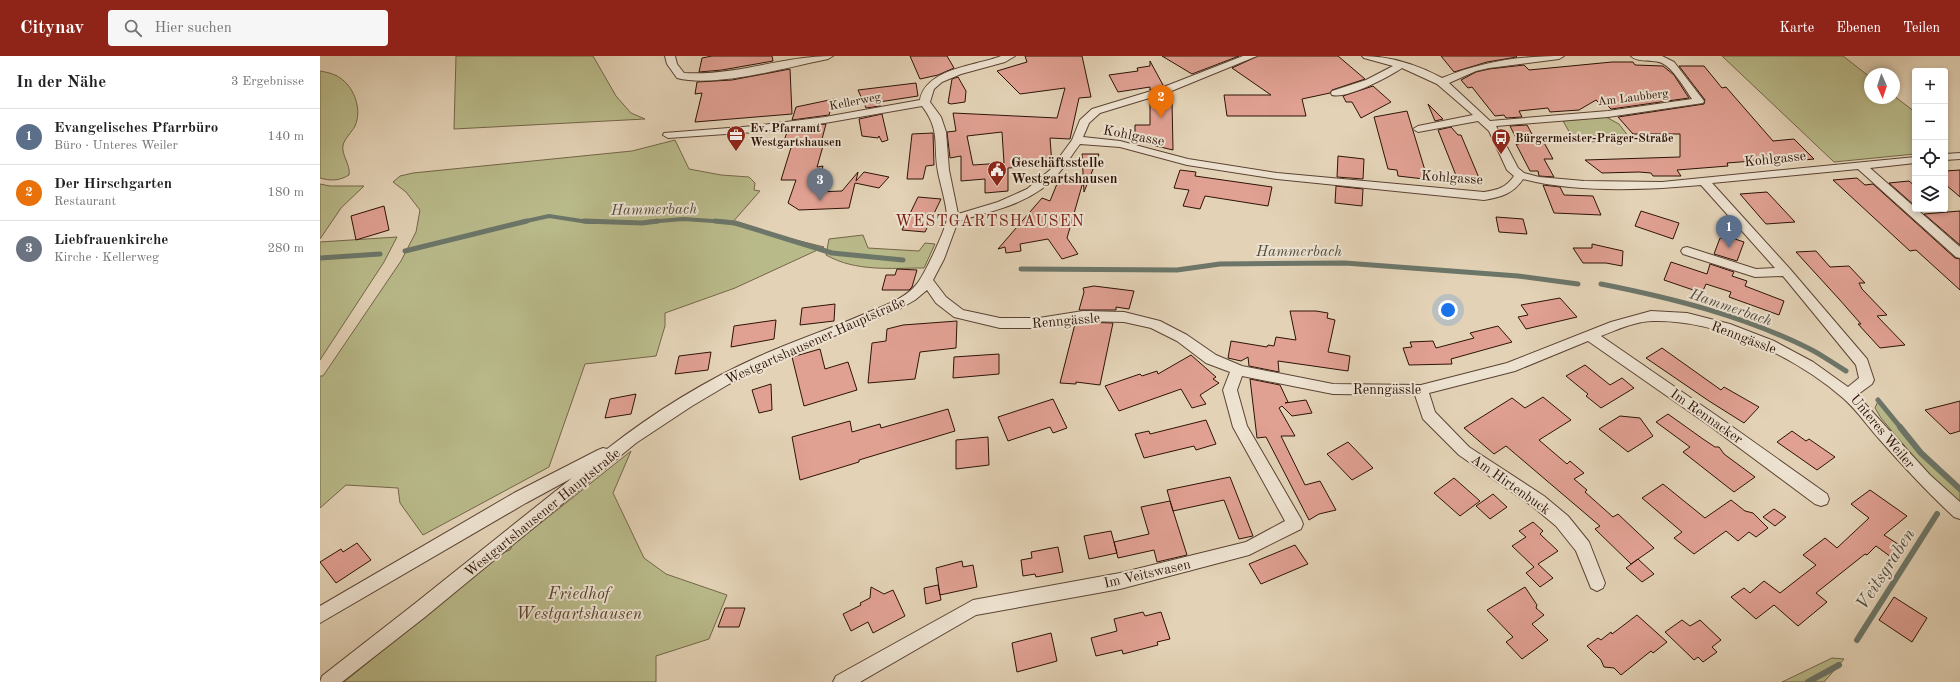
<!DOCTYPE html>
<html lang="de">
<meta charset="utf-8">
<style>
:root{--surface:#fff;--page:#f6f6f6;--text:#202124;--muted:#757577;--line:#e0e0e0;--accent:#8f2418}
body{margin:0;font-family:"Old Standard TT",serif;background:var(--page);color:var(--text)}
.controls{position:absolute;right:12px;top:12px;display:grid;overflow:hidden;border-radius:4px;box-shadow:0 2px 6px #0003}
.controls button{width:36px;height:36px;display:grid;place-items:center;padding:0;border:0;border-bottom:1px solid var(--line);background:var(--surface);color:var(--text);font:20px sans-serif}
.compass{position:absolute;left:1544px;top:12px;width:36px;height:36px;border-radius:50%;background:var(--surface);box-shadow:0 2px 6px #0003;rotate:177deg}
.you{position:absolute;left:1128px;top:254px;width:14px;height:14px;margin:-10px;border:3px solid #fff;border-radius:50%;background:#1a73e8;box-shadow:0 0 0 6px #1a73e833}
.badge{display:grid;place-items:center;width:26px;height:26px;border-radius:50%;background:var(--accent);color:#fff;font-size:13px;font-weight:700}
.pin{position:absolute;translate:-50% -33px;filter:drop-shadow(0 1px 2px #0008)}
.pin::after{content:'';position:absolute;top:21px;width:14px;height:12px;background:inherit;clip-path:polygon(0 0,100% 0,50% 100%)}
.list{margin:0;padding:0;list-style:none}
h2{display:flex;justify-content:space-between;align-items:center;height:52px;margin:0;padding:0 16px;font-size:17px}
h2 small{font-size:13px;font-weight:400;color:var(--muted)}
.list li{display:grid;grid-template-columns:26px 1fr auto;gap:12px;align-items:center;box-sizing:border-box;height:56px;padding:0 16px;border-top:1px solid var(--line)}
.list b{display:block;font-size:15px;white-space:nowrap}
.list p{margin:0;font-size:13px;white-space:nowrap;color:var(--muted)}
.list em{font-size:13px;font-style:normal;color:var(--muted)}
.icon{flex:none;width:22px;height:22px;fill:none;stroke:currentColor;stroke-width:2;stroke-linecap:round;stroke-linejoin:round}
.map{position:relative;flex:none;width:1640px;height:626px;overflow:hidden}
header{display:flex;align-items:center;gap:24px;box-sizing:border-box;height:56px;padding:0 20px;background:var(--accent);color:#fff}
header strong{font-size:19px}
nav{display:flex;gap:22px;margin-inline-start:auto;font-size:14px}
.search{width:280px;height:36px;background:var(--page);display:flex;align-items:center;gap:10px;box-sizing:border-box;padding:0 14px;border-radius:4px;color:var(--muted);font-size:15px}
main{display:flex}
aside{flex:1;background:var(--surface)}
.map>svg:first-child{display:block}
</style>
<header>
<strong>Citynav</strong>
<div class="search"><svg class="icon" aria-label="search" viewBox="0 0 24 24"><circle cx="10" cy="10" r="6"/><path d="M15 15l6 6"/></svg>Hier suchen</div>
<nav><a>Karte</a><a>Ebenen</a><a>Teilen</a></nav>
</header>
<main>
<aside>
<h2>In der Nähe<small>3 Ergebnisse</small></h2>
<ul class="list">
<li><span class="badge" style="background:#5c6f8a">1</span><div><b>Evangelisches Pfarrbüro</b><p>Büro · Unteres Weiler</p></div><em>140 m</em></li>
<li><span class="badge" style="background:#e8710a">2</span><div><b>Der Hirschgarten</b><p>Restaurant</p></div><em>180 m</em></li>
<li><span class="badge" style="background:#6b7280">3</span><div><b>Liebfrauenkirche</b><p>Kirche · Kellerweg</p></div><em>280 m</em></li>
</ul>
</aside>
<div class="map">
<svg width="1640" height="626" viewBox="0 0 1640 626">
<rect width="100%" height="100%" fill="#e3d2b6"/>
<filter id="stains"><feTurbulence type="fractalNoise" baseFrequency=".005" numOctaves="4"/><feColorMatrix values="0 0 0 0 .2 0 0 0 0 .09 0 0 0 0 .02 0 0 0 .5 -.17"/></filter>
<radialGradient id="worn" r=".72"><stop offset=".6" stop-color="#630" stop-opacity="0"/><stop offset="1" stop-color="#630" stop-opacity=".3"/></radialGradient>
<!-- green -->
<path fill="#b9ba8a" stroke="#746648" d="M136,0H273L296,40L311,57L325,63L134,73Z
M1402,0H1523L1550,21V42H1574V40L1595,56V98L1514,106Z
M0,15C5,16 11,17 15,19C33,27 43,52 35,70C32,76 25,82 23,89C21,99 31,109 29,119C19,125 11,125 0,122Z
M1286,61L1299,68L1312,85L1255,86L1243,65Z
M355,84L369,113L401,119L429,121L435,127L434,134L440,135L411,168L504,191L415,232L345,257V270L336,300L265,308L229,411L103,479L80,447L78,432L26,429L0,452V320H3L81,205L96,176L100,154L86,136L73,126L80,120L93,117L312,95Z
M0,128L10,130H44L21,152L0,183Z
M543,179L548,192L599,195L605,187L615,188L604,212C571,212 536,216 506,199L509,183Z
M77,181L64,206L0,304V186Z
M1558,345L1603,396L1640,430V451L1619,431L1561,362L1555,352Z
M311,395L293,437L324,502L346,518L407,539L389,583L336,600V626H24L182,497L190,494L192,490Z
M1512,602L1524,603L1504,626H1462Z"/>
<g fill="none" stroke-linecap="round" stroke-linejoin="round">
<!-- stream-far2 -->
<path stroke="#6c7669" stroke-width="4" d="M202,166L229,160L268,166H293
M328,166L363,163L408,166"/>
<!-- stream-far1 -->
<path stroke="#6c7669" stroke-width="5" d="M264,165L322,167L338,165
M395,165L415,167L512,197L583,204
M85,195L207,165
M0,202L60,198
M701,213L857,214L900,208L1025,207L1198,220L1258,228
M1281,228C1352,242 1424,260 1490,293C1502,299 1514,308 1526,315
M1558,344L1581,372"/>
<!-- stream -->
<path stroke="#6c7669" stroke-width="6" d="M1580,371L1601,397L1640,433
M1537,584L1617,458
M1488,626L1519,609"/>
</g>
<!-- building -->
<path fill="#e0a092" stroke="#2e1307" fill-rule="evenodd" d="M392,0H452L453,5L402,14L379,16L382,2Z
M590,0H627L634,12L618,19L600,23Z
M705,0H762L771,41L759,42L750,83L730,82L732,109L688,112V135L665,137V123L641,125V100L630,102L627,76L636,75L633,57L737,62L745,32L700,38L677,15L707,6ZM682,76L684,107L653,109L647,80Z
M842,0H919L872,18Z
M938,0H1018L1045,23L1012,34L1010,37L982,43L986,60H907L904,39H951L912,12Z
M1121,0H1196L1197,1L1167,6L1134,16Z
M830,5L843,29L830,34V31L798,36L789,19L818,15L817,12L830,10Z
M1292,6H1313L1315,9L1343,10L1354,19L1369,42L1291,53L1287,49L1282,50L1276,44L1259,54L1230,56L1228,52L1199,55L1202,61L1186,62L1184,59L1175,60L1152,31L1148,32L1141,24L1156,16L1169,13L1204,9L1209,14Z
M1359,10H1384L1402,32L1406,31L1453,85L1474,83L1494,103L1473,105L1471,102L1407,107L1408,110L1357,114L1361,120H1333L1331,117L1319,116L1282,117L1265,104L1360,101V78H1313L1298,61L1384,48L1385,44Z
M470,13L472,58L375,66L382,37L375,38L377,26L412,24Z
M638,21L646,35L645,46L631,48L628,47L632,23Z
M596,27L598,40L559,46L560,50L546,52L538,34Z
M1053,30L1071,46L1041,62L1032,46H1026L1023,40Z
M848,38L852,45L853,94L815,85V69H830V43Z
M514,43L509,59L472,64L476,51Z
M1108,48L1123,63L1115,65Z
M1087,55L1107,121H1104V123L1078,120L1077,114L1068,113L1054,61Z
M562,58L568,84L562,86L559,80L558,82L542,80L539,63Z
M506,68L502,83H505L497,111L503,110L496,136L522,135L538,116L536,125L544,116L569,121L559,132L535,127L529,152L479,154L468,147L476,124H461L473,85H464L468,73Z
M1207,69L1213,80L1221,81L1233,103H1224L1234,121L1219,120L1218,115H1210L1196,88H1199L1190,70Z
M1131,71L1138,79H1141L1162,129L1139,127L1118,74Z
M613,77L614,109L606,110L603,123H587L592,78Z
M762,98H779L764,136Z
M1018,100L1044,103L1043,123L1017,121Z
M860,114L876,116L875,120L952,131L948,150L885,140L880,153L863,150L869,134L854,132Z
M1640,114V141L1625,128V115Z
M1537,122L1545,129L1553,128L1635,202L1640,203V234L1596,194L1590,195L1513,124Z
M739,123L763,126L747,182L758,198L742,203L728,183L700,188L701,195L686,197L685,191L678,193L722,142L730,145Z
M1589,125L1595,130V150L1569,127Z
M1223,129L1240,131L1244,139L1273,140L1281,159L1234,157Z
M1016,130L1043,133L1042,150L1015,147Z
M1447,136L1475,166L1446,168L1420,138Z
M598,141L621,143L605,176L582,174Z
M64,150L69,174L36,184L31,160Z
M1321,155L1359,167L1353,183L1315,170Z
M1640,155V189L1604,158Z
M1176,161L1203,163L1207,178L1179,176Z
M1406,180L1424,186L1417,205L1394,198L1400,182L1405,183Z
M1272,188L1303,195L1302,210L1286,207H1263L1253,192H1272Z
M1496,195L1510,211L1529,210L1545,227H1539L1542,233L1567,259L1557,260L1585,289L1560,292L1538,268H1541L1519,243L1476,196Z
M1351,206L1387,218L1390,208L1414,216L1412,220L1427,225L1425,230L1464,245L1459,259L1409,241L1411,236L1386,228L1382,237L1344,224Z
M577,213L597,214L592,231L589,234H562L566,219H575Z
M774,230L814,235L809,253L796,251V254H759L764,236L763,232Z
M1240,242L1257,261L1206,273L1198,261L1208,259L1201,249Z
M515,248L514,265L480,269L482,252Z
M970,255H996L1008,257L1007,262L1015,264L1008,296L1030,300L1028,315L958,305L959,316L929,310L928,301L921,305L908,302L911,285L947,291L948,289L954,290L956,281L976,284Z
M456,264L454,283L411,291L414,270Z
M637,265L636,292L600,296L595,323L548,327L552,287L566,285L567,273L583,269Z
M763,266L793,267L780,329L756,326V328L740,327L755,268Z
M1178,270L1192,286L1131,303L1132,308L1089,309L1083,292L1092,291L1090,286L1113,285L1116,292L1154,282L1150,277Z
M1342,292L1401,334L1404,331L1439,351L1424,367L1389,345L1326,302Z
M500,293L505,313L528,306L537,334L484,350L472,301Z
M391,296L388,314L355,318L359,300Z
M679,298V318L633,322L634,301Z
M871,299L896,321L893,323L899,327L880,339L886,348L872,352L861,333L799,355L785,330L820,318L822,320L837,315L838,318Z
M1265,309L1290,329L1302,322L1314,332L1281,352L1266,340L1268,338L1246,320Z
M930,323L960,329L968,346L965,347L986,344L992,357L972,360L962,350L959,352L975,380H961L985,429L1000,425L1016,454L999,458L989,464L946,381L937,382Z
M451,328L452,354L439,357L432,334Z
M316,338L311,358L285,362L290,343Z
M1223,341L1251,364L1219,384L1247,408L1250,405L1264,417L1254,423L1267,434L1265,436L1293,461L1298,458L1334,492L1311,508L1275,473L1280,470L1186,390L1174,398L1144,372L1192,342L1205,352Z
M733,343L747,372L733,377L730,371L688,385L678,361Z
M1640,345V375L1630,378L1605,354Z
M628,353L635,375L539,404V406L480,424L472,381L530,365L532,376L560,368L561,372Z
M1348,358L1383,383L1395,391H1399L1404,398L1435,421L1414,436L1363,396L1370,391L1336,366Z
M1300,360L1320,362L1333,380L1308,396L1279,373Z
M886,364L896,388L876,394L874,390L824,402L815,378L829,375L830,378Z
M1472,375L1486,385L1489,383L1515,401L1497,414L1457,386Z
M668,381L669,409L636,413V384Z
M1028,386L1053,412L1032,424L1007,398Z
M910,421L933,480L919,483L904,444L853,455L847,434Z
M1134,422L1160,445L1140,460L1114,437Z
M1343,428L1385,462L1411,444L1425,455L1433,457L1448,472L1436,481L1429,476L1418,485L1406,475L1374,498L1354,482L1362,476L1322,442Z
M1550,434L1587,460L1564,479L1581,490L1571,501L1556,490L1547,499L1545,498L1496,537L1507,546L1478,570L1454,549L1436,563L1411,541L1424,532L1430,537L1444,525L1460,537L1496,509L1483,499L1505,482L1517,492L1549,462L1531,448Z
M1173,438L1187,451L1170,463L1156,450Z
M850,445L867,499L837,506L834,494L798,502L794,486L829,478L821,451Z
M1454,453L1466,461L1455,470L1443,461Z
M1213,466L1223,475L1220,478L1238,495L1218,508L1233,522L1220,531L1206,517L1214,511L1192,490L1206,481L1199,475Z
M791,475L797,497L769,503L764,480Z
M37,487L51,504L16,527L0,506L21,493L23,496Z
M975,489L988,508L941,528L929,508Z
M738,491L743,516L716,521L715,518L703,520L701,504L712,502L711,496Z
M1318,503L1334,518L1322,526L1306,512Z
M642,505L643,511L653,509L657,531L620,539L616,512Z
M618,529L621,544L606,548L604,532Z
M551,531L564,538L573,534L585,560L553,577L548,566L531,575L523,558L541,549L540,547L550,542Z
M1205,531L1217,549L1216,552L1224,559L1212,568L1228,584L1202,603L1186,586L1193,581L1167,554Z
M1574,541L1607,562L1592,586L1559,564Z
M405,552H425L419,571H398Z
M823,556L825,560L841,556L850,583L837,586L838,589L803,598L802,594L776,600L771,582L797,575L794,563Z
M1317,559L1347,586L1333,597L1331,595L1301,619L1294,612L1284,611L1281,604L1267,590L1278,582L1281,584L1291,576L1292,578Z
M1362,564L1370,570L1380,564L1401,584L1392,591L1397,596L1383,606L1378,601L1374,604L1345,576Z
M731,577L737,605L697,616L692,587Z"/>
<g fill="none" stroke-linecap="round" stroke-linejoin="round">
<defs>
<path id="minor" d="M345,0H355L357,8L364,17C416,20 462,0 513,0L508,3C468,11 396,32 357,22L347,8Z
M681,0H695L685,6L641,18L622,26L614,33L610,46L621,61L626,76L629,114L638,158L678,146L707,133L730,114L752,84L760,64L772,53L841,32L923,0H937L849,36L780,57L769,67L763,81L800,85L868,103L957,117L1164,136C1177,134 1186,132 1194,120L1187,114L1169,75L1158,65L1098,76L1093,73L1098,70L1153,59L1117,28L1082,12C1069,21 1027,43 1012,39L1011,37L1012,35L1046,24L1073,10L1044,2L1042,0C1070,0 1098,9 1122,22C1164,5 1199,0 1244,0L1239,3L1169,12L1156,15L1129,27L1170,65L1288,55L1372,43C1364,32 1354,13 1342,7C1333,3 1318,7 1311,0H1342L1354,6L1384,45L1383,47L1288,61L1176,70L1198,112L1204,117L1219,121L1264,125L1342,126L1595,101V107L1550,112L1640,191V202L1636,201L1538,113L1392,127L1470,213L1547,303L1554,324L1552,328L1537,339L1610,419L1640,446V463L1634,461C1608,437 1584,411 1561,385C1548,371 1537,354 1523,342C1475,300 1396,263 1333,265C1316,265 1296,274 1281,280L1400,362L1507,438L1509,443L1507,448L1501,450L1495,448L1390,370L1268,285L1195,315L1109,337L1115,356L1149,391L1224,440L1248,460L1269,486L1285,527L1283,532L1277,535L1271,532L1256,495L1236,470L1212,450L1139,399L1103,363L1095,339L1013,338L922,320L917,334L927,370L981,463L983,468L981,473L929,499L800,533L656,559L540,626H513L516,620L653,544L800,517L926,486L965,465L913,371L903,334L910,316L886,307L857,285L831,272L804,266L763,265L719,272H680L634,261L616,247L607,234L595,244L581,252L449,307L409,328L372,350L316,387L105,561L22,626H0L2,620L93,549L252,422L206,447L0,567V550L194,437L278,394L283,392L287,393C333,357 386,324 440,300C476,284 513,272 549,256C566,249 584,243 596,229C604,220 625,175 627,163C628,153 620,127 618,116C613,88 621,75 602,50L505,67L435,76L348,82L343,79L344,77L435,70L505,61L600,44C606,12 656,10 681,0ZM760,88L800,91L867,109L957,123L1164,144C1181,141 1193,138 1203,123C1255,137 1328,134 1381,129L1455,212L1436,213L1367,191L1363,192L1361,195L1363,198L1435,221L1463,220L1536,309L1539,322L1528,331L1493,306L1454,285L1410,268L1367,257L1331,255L1291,266L1187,307L1101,329L1013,328L922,310L896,299L867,279L840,265L804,256L763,255L719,262H680L643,254L626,241L613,224L624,203L638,165C673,155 713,147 738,118C746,109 753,97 760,88Z
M1640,97V103L1625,104V98Z"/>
</defs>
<!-- minor casing -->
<use href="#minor" stroke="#5b4333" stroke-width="2"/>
<!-- minor -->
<use href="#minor" fill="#ede2d0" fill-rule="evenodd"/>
</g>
<!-- icons -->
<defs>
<symbol id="office-pin" viewBox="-11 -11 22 30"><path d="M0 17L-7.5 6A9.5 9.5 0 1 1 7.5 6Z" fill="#8f2418" stroke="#ede2d0"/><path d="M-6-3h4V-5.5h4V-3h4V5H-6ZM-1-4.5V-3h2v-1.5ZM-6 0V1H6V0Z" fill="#fff"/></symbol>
<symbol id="bus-pin" viewBox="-11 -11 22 30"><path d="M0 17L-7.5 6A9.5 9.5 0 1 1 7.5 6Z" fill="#8f2418" stroke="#ede2d0"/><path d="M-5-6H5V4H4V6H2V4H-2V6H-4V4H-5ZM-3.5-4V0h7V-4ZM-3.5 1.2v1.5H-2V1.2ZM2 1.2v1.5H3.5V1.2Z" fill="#fff"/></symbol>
<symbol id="civic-pin" viewBox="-11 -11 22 30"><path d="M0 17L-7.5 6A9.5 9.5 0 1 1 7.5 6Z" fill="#8f2418" stroke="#ede2d0"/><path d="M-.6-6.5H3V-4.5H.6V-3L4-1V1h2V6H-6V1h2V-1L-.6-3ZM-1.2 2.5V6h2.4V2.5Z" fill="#fff"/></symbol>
</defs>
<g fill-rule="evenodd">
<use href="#office-pin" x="405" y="68" width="22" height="30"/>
<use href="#bus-pin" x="1170" y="71" width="22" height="30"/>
<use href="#civic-pin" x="666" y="103" width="22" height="30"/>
</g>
<g text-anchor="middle" stroke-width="4" stroke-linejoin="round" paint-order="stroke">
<!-- far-street labels -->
<g font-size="12" fill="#2e1307" stroke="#ede2d0">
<text transform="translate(1313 41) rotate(-7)" y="4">Am Laubberg</text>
<text transform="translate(535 45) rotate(-11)" y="4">Kellerweg</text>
</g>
<!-- far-poi labels -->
<g font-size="12" font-weight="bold" fill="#2e1307" stroke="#ede2d0" text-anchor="start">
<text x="430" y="76">Ev. Pfarramt<tspan x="430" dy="14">Westgartshausen</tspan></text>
<text x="1195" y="86">Bürgermeister-Präger-Straße</text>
</g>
<!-- street labels -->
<g font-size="14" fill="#2e1307" stroke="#ede2d0">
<text transform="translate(814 79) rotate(11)" y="5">Kohlgasse</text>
<text transform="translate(1455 102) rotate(-6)" y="5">Kohlgasse</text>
<text transform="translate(1132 121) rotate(4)" y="5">Kohlgasse</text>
<text transform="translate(746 264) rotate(-5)" y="5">Renngässle</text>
<text transform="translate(1424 281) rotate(21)" y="5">Renngässle</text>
<text transform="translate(495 284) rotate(-24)" y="5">Westgartshausener Hauptstraße</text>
<text x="1067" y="338">Renngässle</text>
<text transform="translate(1387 360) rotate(35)" y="5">Im Rennacker</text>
<text transform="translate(1563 375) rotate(50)" y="5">Unteres Weiler</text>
<text transform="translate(1191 428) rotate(35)" y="5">Am Hirtenbuck</text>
<text transform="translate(222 456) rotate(-39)" y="5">Westgartshausener Hauptstraße</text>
<text transform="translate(827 517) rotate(-13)" y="5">Im Veitswasen</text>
</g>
<!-- poi labels -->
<g font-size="14" font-weight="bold" fill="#2e1307" stroke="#ede2d0" text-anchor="start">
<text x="691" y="111">Geschäftsstelle<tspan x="691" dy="16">Westgartshausen</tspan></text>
</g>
<!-- water labels -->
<g font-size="15" font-style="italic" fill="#524d40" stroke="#ede2d0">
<text transform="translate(334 153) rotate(-1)" y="5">Hammerbach</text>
<text x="979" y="200">Hammerbach</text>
<text transform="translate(1411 251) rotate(19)" y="5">Hammerbach</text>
</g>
<!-- quarter labels -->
<g font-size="16" letter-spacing="1" fill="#7a1f14" stroke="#ede2d0">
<text x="670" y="170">WESTGARTSHAUSEN</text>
</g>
<!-- near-park labels -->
<g font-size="17" font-style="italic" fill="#58452e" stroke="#ede2d0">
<text x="259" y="543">Friedhof<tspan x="259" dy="20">Westgartshausen</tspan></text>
</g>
<!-- near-water labels -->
<g font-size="18" font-style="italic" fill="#524d40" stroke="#ede2d0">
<text transform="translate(1565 513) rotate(-57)" y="6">Veitsgraben</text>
</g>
</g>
<rect width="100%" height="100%" filter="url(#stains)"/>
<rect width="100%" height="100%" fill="url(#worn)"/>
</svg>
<div class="controls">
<button>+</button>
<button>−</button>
<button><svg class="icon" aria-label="locate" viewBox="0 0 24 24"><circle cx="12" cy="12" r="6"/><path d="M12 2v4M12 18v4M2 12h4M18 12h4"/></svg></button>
<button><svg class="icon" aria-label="layers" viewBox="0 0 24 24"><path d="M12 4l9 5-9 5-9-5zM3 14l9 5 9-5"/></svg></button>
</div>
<svg class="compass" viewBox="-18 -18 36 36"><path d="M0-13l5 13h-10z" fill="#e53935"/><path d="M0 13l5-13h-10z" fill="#757577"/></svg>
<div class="you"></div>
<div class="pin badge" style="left:1409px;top:192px;background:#5c6f8a">1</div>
<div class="pin badge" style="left:841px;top:62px;background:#e8710a">2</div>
<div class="pin badge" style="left:500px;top:145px;background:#6b7280">3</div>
</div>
</main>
